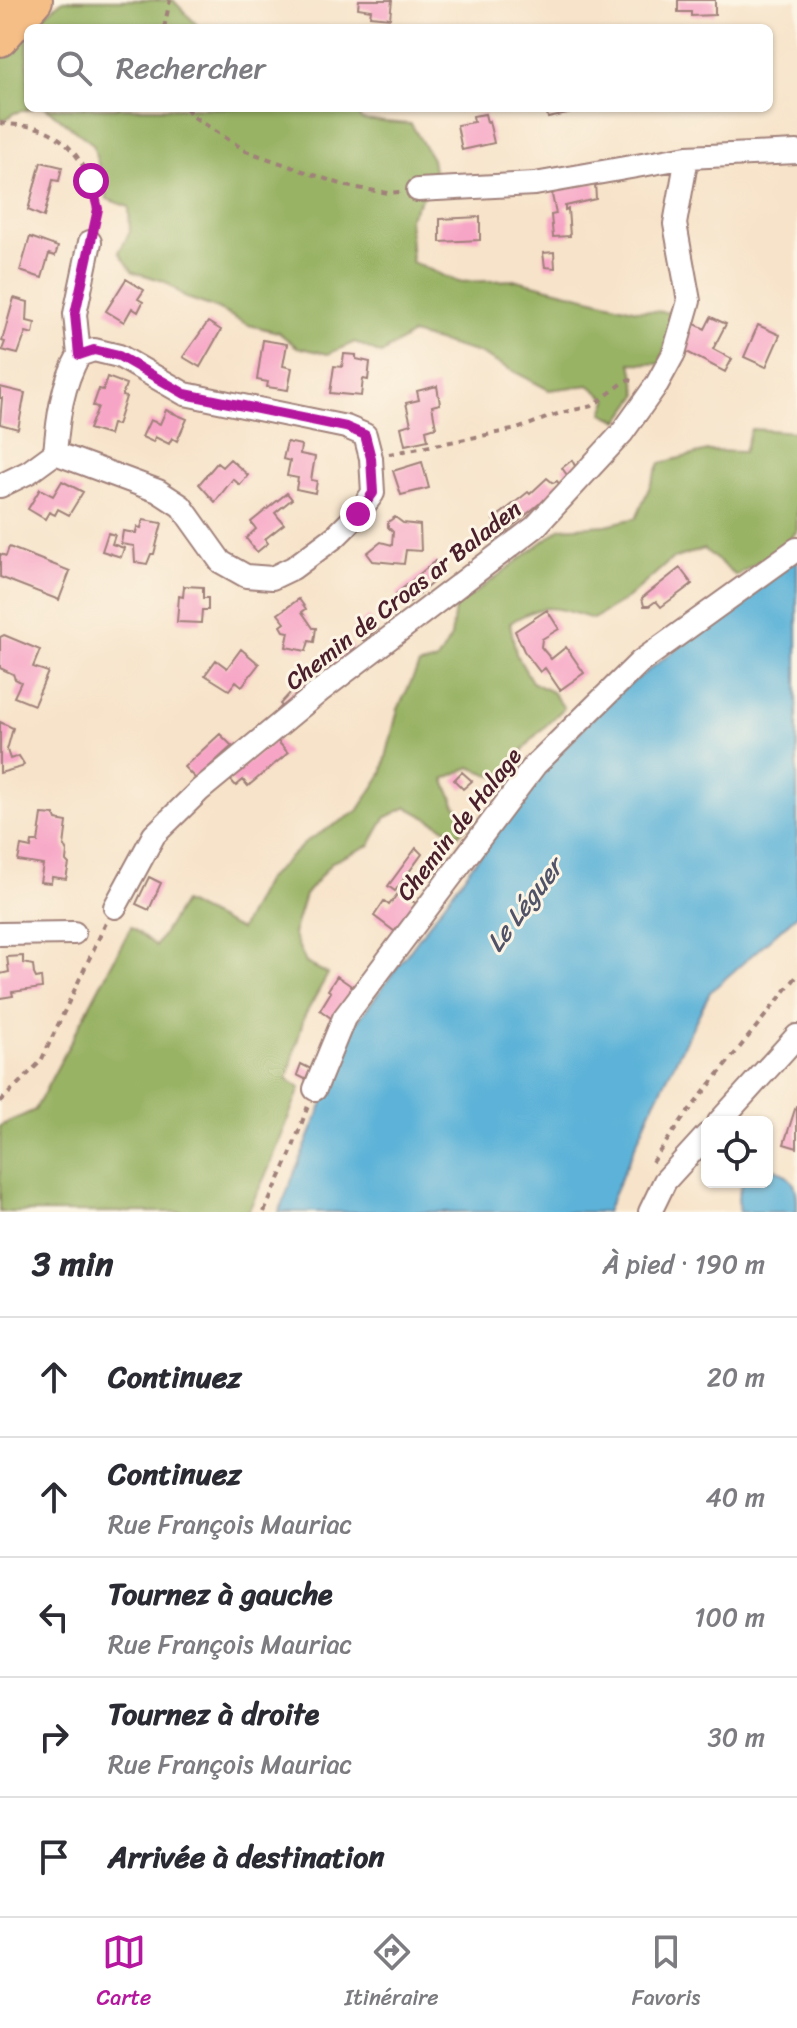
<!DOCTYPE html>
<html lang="fr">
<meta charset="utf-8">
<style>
:root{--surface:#fff;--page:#f2f2f3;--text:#2b2b33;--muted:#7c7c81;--line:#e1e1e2;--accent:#b5179e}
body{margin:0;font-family:Sriracha,sans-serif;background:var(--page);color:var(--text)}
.controls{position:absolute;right:24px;bottom:24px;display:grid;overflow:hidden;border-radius:12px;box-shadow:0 2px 6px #0004}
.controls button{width:72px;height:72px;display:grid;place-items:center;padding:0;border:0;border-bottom:2px solid var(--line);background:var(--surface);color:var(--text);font:40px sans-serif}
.stop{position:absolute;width:24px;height:24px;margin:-18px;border:6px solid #b5179e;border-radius:50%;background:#fff}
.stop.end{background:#b5179e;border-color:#fff;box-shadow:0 2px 8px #0008}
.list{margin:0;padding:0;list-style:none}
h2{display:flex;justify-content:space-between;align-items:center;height:104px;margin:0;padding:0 32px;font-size:34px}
h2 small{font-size:26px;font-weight:400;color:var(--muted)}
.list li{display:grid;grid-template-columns:52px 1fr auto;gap:24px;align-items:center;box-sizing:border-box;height:120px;padding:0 32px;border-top:2px solid var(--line)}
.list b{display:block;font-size:30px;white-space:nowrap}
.list p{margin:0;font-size:26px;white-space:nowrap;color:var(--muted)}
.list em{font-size:26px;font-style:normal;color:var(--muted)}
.icon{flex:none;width:44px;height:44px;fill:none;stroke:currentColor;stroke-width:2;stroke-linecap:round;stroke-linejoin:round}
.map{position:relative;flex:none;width:797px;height:1212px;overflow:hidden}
.search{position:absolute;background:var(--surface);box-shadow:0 2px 6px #0004;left:24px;right:24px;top:24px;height:88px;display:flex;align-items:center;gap:20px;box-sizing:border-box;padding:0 28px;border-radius:12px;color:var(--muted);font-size:30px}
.sheet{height:704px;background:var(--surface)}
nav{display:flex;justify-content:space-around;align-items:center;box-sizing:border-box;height:112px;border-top:2px solid var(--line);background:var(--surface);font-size:22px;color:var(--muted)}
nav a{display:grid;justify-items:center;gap:4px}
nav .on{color:var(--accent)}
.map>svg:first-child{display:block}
</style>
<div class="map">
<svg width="797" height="1212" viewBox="0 0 797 1212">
<rect width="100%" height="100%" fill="#fcf5e5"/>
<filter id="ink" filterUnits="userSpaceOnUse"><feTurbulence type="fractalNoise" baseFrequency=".0125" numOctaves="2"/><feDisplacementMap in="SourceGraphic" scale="16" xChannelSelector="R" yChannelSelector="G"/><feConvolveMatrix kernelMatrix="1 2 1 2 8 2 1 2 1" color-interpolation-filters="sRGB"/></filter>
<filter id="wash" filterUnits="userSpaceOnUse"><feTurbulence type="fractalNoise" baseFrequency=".006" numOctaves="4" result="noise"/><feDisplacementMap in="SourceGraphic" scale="32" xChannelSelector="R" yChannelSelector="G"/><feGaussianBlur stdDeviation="1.8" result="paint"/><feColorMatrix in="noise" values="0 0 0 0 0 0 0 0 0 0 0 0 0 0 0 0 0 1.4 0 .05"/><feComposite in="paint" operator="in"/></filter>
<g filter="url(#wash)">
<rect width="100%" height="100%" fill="#f7e3c9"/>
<!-- forest -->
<path fill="#99b365" stroke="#726948" stroke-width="2" d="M63,0H173L200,28H29Z
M28,29V108H34L14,113L5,120L0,118V56Z
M46,108H353L362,120L411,124L432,159L435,177L409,218L412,262L458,282L517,280L637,310L676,313L660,364L631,363L638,395L619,421L603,413L608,400L589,385L549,390L479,353L412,334L381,354L355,342L328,354L297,347L278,332L249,325L213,307L187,298L164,281L133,272L119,252L130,232L129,207L107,199L93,144Z
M751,429L797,432V531L783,546L736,576L704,549L672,559L628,598L593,619C555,607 545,601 510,623L516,654L532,682L552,692L564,708L534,737L501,779L470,767L444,779L456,806L472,821L458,835L407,807L385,818L370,845L332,862L305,895L293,934L306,963L328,974L304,1017L287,1079L300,1088L269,1168L248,1212H0V1126L35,1110L131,927L156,946L183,902L240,930L265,881L307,841L358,811L382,774L398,709L419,665L437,661L451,637L455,608L561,528L606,525L636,518L660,463L708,451L744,452Z"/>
<!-- water -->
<path fill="#5bb2d8" stroke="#526882" stroke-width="2" d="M797,559V915L710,992L651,1110L606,1212H279L354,1026L536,779L610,699Z
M776,1169C797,1181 797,1185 797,1212H739L738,1197L743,1182H767V1170Z"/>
<g id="blocks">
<!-- building -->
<path fill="#f7a5c6" d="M359,0H392L390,18L370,16L371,10L358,8Z
M678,0H715V15L691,16V12H678Z
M546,108H577V112L548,118Z
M485,114L487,122L489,121L494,143L462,150L457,125L474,122L473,116Z
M41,162L62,167L59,181L53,180L44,217L28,210Z
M595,182L596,199L565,206V210L568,209L570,236L553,237L551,215L556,214L552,195L556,190Z
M480,217V240L440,242V219Z
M30,237L58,247L55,256L49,254L42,278L20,271Z
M554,252L555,268L545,267L543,253Z
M126,279L144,290L138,299L143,302L138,312L132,308L124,322L106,311Z
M14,298L28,302L27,321L35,323L33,334L26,332L18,354L2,350L5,342L2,341Z
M711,317L726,324L713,349L732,359L725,372L683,350L693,323L705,329Z
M208,322L221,330L200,367L183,357Z
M758,325L780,335L766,367L744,357Z
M263,340L287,344L283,366L292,368L288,390L267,387L268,382L257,380Z
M344,354L356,355V359L370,362L368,380L363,379L361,396L330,393L334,366L342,367Z
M107,377L126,384L122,396L126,397L117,425L112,424L109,435L89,429L98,407L93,406L99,389L103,390Z
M437,386L440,404L432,406L436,427L426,430L428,440L405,445L401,427L411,424L406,403L419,400L417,391Z
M0,387L25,393L18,429L0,424L2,398H0Z
M166,410L187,419L177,441L172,438L169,444L155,437L153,442L142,437L150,420L160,424Z
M287,442L301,445L300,454L315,457L311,480L317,481L315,493L296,489L298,478L287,476L290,461L283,459Z
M230,459L248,475L240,485L233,479L215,502L199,484L217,463L222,467Z
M572,460L576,468L567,475L562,468Z
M422,462L429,488L401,495L393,471Z
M547,478L553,483L557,481L560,485L541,507L539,504L504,533L493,520L528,492L530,494Z
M62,481L83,492L69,515L58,509L55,515L49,512L45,519L28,509L40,489L53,496Z
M287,493L292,499L275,513L284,524L265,539L268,543L257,552L246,538L256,529L251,522Z
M395,517L403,523L420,525L421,551L406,550L404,564L373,561L367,553L381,542L392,545L393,532L388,527V522Z
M143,520L162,523L154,554H151L147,564L135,562L134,546L121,544L123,531L136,533L137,527L141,528Z
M108,533L115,535L112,544L124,548L121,557L102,551Z
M9,547L70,571L59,600L0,577V554L6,556Z
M435,561L445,572L406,605L396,594Z
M680,568L692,584L661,607L656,601L649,606H644L642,598Z
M184,586L203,587V598H208V610H202L201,623L177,622L179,596L183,597Z
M299,599L306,609L302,612L313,628H316L314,642L309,641L306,651L286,647L289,632L284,631L281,626L285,623L278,614Z
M547,610L559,629L542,639L541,647L551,659L566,647L584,673L560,690L545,668L540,672L524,651L515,631Z
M368,616L378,628L364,641L353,630Z
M4,635L40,650L33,667L48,672L34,705L14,697L21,682L15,679L13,674L0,668V637Z
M344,637L354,648L302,698L293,689L315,663Z
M241,649L259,664L242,686L236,681L229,690L205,675L216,660L227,668Z
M292,691L301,700L279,718L275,713L282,706L280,704Z
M0,722L13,728L7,750L10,759L19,756L24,764L22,767L0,773Z
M220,734L232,746L196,779L184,767Z
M276,739L288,753L248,786L243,780L236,786L229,778Z
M462,772L472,781L463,789L454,780Z
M42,814L54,815L56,820L67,822L64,846L67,852L66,861L69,864L66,879L52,877L51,883L40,882L43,865L18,861L21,846L31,848L32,842H38Z
M416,848L422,854L395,891L388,886Z
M149,877L161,883L149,910L136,904Z
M399,892L418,905L398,934L374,916L384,901L389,905Z
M23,956V963L33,965L34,974L36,978L41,977L42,988L12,992L13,996L0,998V974L9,972L7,957Z
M337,976L357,990L335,1021L320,1010L331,992L328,990Z
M301,1064L315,1071L311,1082L297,1075Z
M796,1106H797V1148L784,1144Z"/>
</g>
</g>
<g filter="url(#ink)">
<use href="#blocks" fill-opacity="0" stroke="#a0817a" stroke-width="2"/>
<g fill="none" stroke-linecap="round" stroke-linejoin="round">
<defs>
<path id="street" d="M418,190L535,184L687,157L797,152
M79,355L75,314L90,242
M0,486L29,472L55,453C58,418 62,385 79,355L94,350L119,356L185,394L346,427L365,435L371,458L373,493L358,514L336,536L293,568L272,578L246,576L221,562L181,506L158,491L55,453
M115,907L154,835L200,790L320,691L535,527L622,433L657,384L674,353L689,301L675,224L687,157
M0,934L74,933
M315,1089L344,1018L535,765L640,662L797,549
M719,1122L797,1036
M650,1212L665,1181L707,1135"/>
<path id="primary" d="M0,1L1,0
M0,39L35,0"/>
</defs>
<!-- street casing -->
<use href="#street" stroke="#a0817a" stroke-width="26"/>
<!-- primary casing -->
<use href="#primary" stroke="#a0817a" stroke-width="38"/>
<!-- path -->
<path stroke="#a0817a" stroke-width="4" stroke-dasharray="6 6" stroke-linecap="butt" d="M164,28L170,0
M186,108L194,117L246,151L346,186L388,193L400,192
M0,123C12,125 26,125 38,128C75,138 103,188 94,224
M389,454L517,429L560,413L592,406L627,380L634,381
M0,1102L41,1061L106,923
M652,1162L684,1117L797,976
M264,1212L290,1155L308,1106"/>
<!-- street -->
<use href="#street" stroke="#fff" stroke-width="22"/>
<!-- primary -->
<use href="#primary" stroke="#f6be87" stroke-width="34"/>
</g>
</g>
<g fill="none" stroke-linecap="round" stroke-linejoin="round" filter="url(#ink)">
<!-- route -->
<path stroke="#b5179e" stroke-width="10" d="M91,181L98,209L75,314L79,355L94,350L119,356L185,394L346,427L365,435L371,458L373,493L358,514"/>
</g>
<g text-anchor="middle" stroke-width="6" stroke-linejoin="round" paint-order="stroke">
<!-- street labels -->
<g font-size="24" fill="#4a1f2b" stroke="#fcf5e5">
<text transform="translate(403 595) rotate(-38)" y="8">Chemin de Croas ar Baladen</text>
<text transform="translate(459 824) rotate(-52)" y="8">Chemin de Halage</text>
</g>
<!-- water labels -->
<g font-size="26" font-style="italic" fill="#505268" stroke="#fcf5e5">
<text transform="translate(524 905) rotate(-53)" y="9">Le Léguer</text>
</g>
</g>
</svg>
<div class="controls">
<button><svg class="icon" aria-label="locate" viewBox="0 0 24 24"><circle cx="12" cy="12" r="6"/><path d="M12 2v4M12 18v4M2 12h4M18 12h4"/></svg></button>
</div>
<div class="stop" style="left:91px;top:181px"></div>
<div class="stop end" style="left:358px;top:514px"></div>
<div class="search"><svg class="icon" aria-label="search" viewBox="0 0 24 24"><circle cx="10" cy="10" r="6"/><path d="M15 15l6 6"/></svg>Rechercher</div>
</div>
<section class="sheet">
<h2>3 min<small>À pied · 190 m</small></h2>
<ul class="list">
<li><svg class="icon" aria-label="ahead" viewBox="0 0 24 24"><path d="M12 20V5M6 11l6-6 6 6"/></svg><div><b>Continuez</b></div><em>20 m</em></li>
<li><svg class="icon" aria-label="ahead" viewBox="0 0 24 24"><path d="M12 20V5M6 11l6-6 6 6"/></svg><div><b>Continuez</b><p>Rue François Mauriac</p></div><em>40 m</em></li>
<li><svg class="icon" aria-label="left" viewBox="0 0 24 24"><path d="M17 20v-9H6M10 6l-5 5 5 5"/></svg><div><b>Tournez à gauche</b><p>Rue François Mauriac</p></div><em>100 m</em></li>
<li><svg class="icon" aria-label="right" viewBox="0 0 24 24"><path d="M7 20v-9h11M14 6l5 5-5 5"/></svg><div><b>Tournez à droite</b><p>Rue François Mauriac</p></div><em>30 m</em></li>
<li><svg class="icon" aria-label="arrive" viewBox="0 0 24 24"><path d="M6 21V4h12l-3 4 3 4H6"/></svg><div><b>Arrivée à destination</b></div></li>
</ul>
</section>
<nav>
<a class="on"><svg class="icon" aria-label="map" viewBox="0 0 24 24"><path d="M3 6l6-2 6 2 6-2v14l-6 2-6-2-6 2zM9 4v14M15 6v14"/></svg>Carte</a>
<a><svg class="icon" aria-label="directions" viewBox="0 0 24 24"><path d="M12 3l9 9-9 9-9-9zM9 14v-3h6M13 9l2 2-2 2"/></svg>Itinéraire</a>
<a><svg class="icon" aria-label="saved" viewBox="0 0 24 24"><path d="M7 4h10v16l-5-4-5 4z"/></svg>Favoris</a>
</nav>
